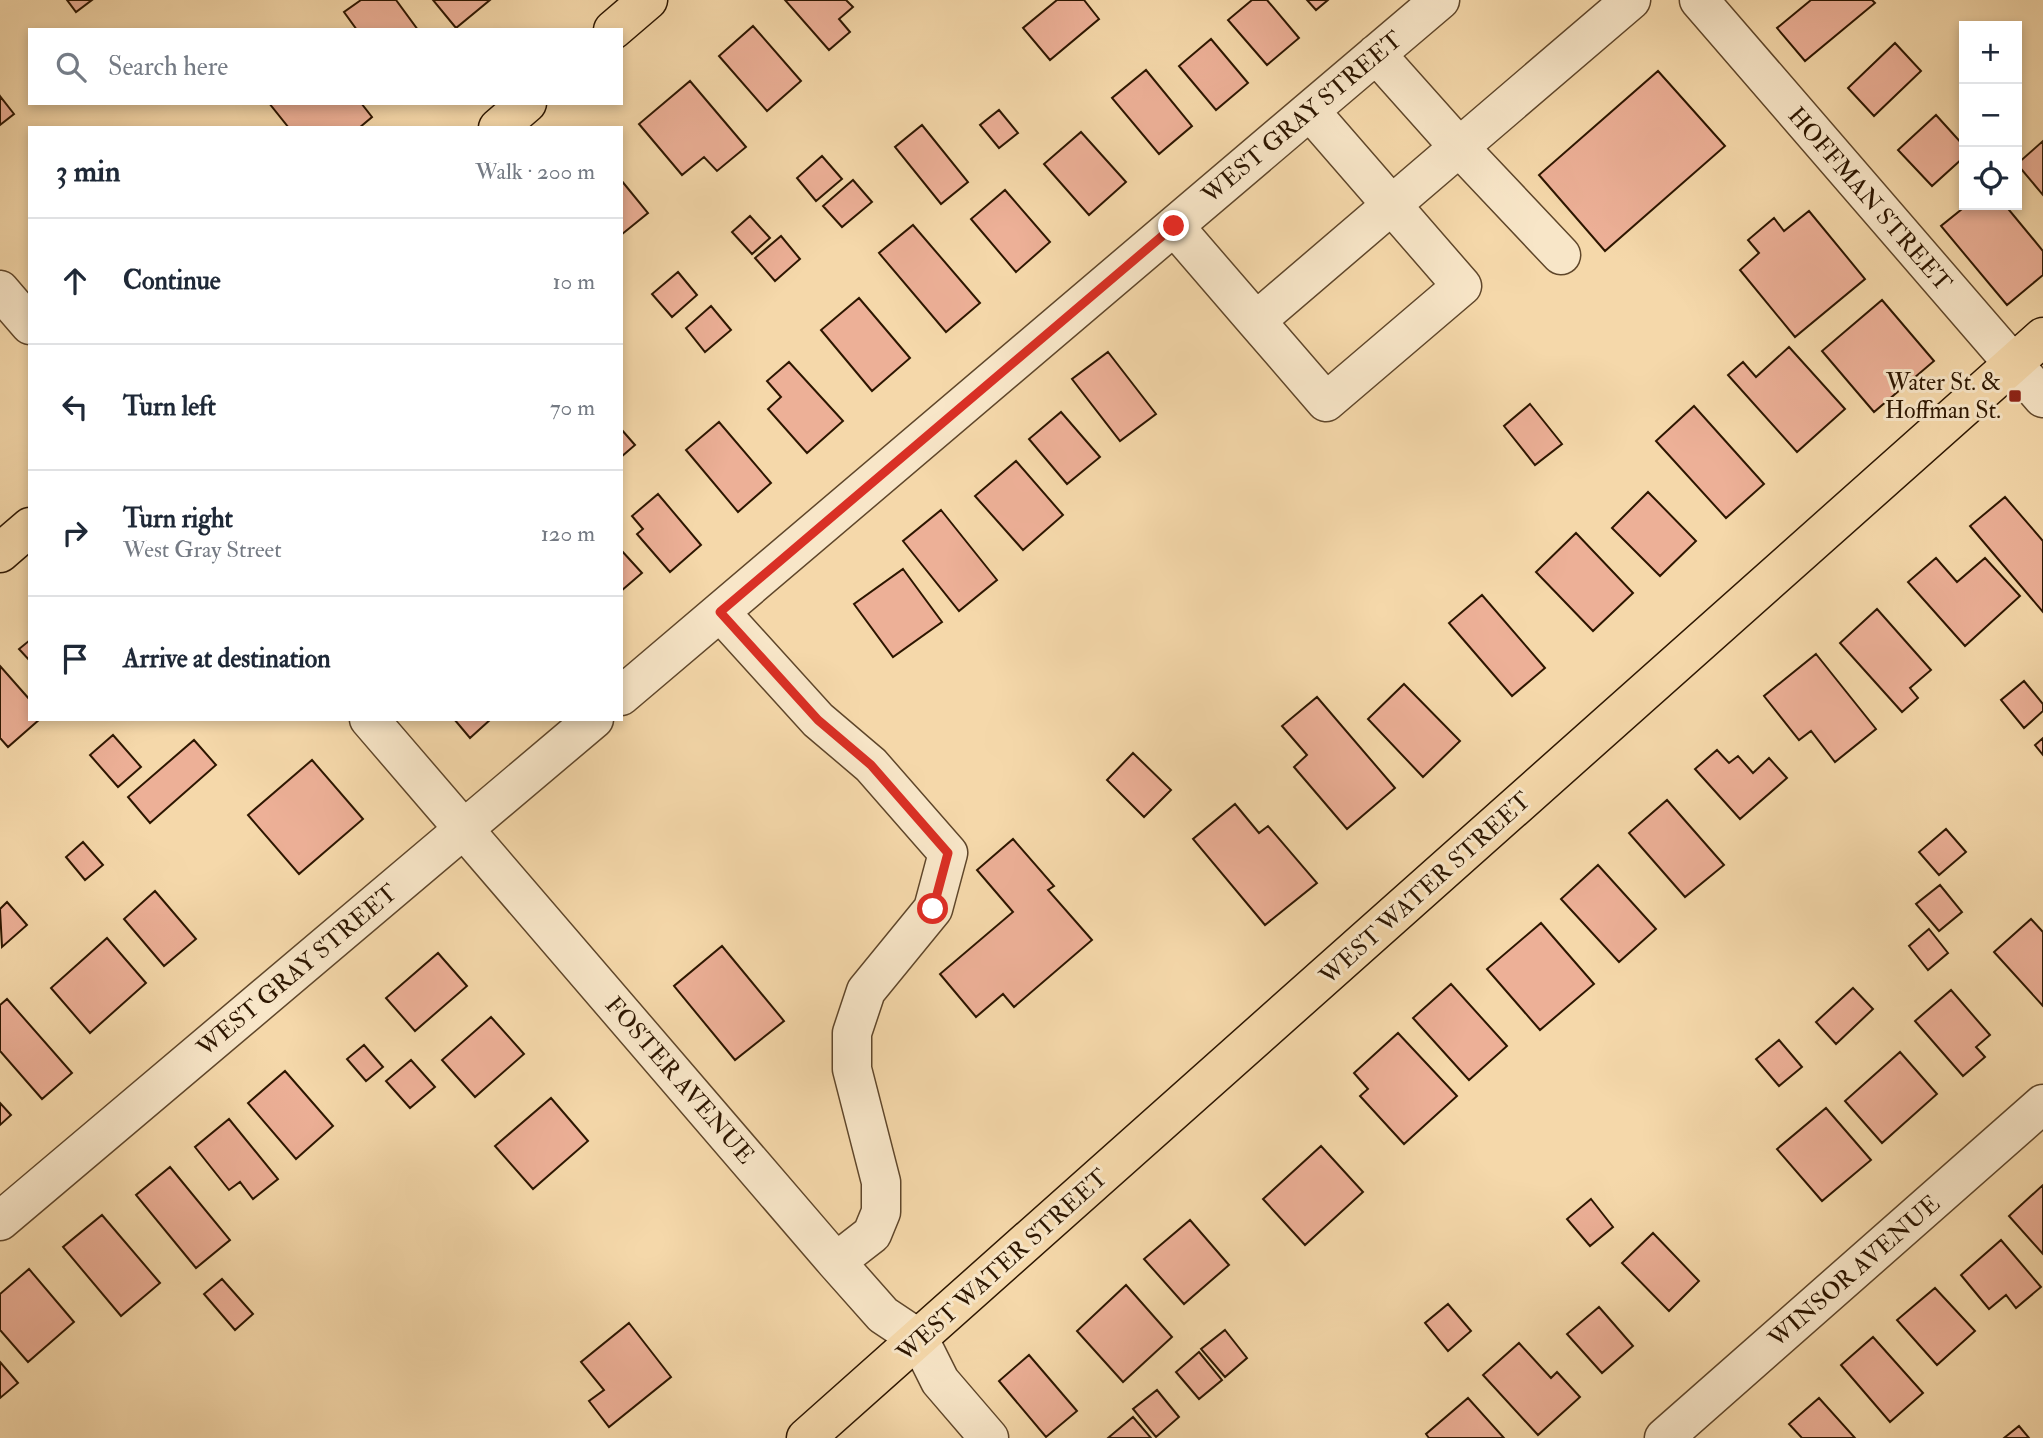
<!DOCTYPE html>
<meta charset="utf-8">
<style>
:root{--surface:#fff;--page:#f6f6f7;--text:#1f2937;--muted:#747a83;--line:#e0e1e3}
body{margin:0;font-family:"IM FELL Double Pica",serif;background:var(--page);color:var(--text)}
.controls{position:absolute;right:21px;top:21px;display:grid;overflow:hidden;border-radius:0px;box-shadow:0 4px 10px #0003}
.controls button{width:63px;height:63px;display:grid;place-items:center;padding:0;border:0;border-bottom:2px solid var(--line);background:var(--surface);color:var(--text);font:35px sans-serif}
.stop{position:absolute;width:21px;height:21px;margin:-16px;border:5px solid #d93025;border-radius:50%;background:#fff}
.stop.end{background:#d93025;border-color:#fff;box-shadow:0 2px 7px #0008}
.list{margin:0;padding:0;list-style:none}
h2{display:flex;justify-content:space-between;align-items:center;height:91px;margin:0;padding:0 28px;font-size:30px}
h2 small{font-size:23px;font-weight:400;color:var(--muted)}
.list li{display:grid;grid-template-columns:46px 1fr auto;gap:21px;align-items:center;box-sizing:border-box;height:126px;padding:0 28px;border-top:2px solid var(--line)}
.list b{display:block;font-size:26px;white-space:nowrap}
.list p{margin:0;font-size:23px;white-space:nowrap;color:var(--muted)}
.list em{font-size:23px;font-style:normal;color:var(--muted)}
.icon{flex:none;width:38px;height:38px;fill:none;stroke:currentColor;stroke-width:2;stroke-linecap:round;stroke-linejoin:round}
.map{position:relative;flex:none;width:2043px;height:1438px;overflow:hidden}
.search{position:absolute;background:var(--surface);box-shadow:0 4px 10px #0003;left:28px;top:28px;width:595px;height:77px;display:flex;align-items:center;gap:18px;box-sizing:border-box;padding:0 24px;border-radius:0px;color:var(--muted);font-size:26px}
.panel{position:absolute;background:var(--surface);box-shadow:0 4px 10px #0003;left:28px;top:126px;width:595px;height:595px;border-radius:0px}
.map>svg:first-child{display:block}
</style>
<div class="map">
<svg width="2043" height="1438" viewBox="0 0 2043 1438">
<rect width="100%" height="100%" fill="#f5d8aa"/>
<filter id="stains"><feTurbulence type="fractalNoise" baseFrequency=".00286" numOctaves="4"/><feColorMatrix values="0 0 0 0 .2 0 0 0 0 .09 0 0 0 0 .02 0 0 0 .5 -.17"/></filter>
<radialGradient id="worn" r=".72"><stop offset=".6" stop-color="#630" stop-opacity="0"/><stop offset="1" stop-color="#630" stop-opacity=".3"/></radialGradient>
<!-- building -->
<path fill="#edb097" stroke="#2d1600" stroke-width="2" d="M67,0H92L76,12Z
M361,0H396L418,30H357L344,12Z
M433,0H490L456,28Z
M785,0H846L853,7L839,19L850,32L829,50Z
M1057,0H1084L1099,19L1050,60L1023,28Z
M1252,0H1267L1299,38L1267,65L1228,20Z
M1307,0H1328L1316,10Z
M1811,0H1872L1875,3L1805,61L1777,28Z
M753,26L801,81L767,111L719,56Z
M1211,39L1248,83L1216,110L1179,66Z
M1895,43L1921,71L1874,116L1848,88Z
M1146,70L1192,126L1159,154L1112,98Z
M1658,71L1725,146L1605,251L1539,175Z
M690,81L746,147L717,171L704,157L682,175L639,124Z
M0,96L14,114L0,125Z
M269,103H361L372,117L359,128H289Z
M999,110L1018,133L999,148L980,125Z
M1936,115L1964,146V157L1932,186L1898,150Z
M922,125L968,182L941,204L895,147Z
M1081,132L1126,182L1089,215L1044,164Z
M2043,141V195L2017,164Z
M822,156L842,179L816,201L797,178Z
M621,180L648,213L621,235Z
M853,180L872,202L842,227L823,206Z
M1005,190L1050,242L1016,272L971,219Z
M1967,205H2005L2043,251V275L2007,305L1941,226Z
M1809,211L1865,279L1795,337L1740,270L1759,253L1748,240L1774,218L1784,231Z
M750,216L770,238L752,254L732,232Z
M913,225L980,303L946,332L879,253Z
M781,236L800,259L775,281L755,258Z
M678,272L697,295L672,317L652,294Z
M859,298L910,358L872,391L821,330Z
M1882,300L1934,361L1874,412L1822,351Z
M711,306L731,330L705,352L686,328Z
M1789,347L1845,409L1797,452L1728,375L1743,362L1756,377Z
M1108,352L1156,414L1120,441L1072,379Z
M789,362L843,421L807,453L768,409L781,397L767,381Z
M1530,404L1562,444L1535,465L1504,426Z
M1694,406L1764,484L1726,518L1656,441Z
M1061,412L1100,457L1067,484L1029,439Z
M719,422L771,483L738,512L686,450Z
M621,429L635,445L621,457Z
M1016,461L1063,515L1023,550L975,496Z
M1648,492L1696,541L1660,576L1612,528Z
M658,494L701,545L670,572L637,534L643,529L632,516Z
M2005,497L2043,541V612L1970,526Z
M941,510L997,580L959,611L903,541Z
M1576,533L1633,593L1593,631L1536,572Z
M621,550L642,573L621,591Z
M1936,558L1957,582L1985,558L2020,596L1965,646L1908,582Z
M903,569L942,622L893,657L854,604Z
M1482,595L1545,668L1512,696L1449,623Z
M1877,609L1931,670L1910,688L1918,698L1902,712L1840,643Z
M30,640V661L19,649Z
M1816,654L1876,729L1835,762L1811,731L1799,740L1764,696Z
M0,666L30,700V719H40L8,747L0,738Z
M2024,681L2043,704V711L2024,728L2001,700Z
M1404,684L1460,741L1423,777L1368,719Z
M1317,697L1395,788L1347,829L1294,767L1307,755L1282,726Z
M454,719H491L470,738Z
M113,735L141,767L118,787L90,755Z
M2043,738V755L2035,745Z
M194,740L216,765L150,823L128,797Z
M1717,750L1729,763L1738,756L1753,773L1769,758L1787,778L1740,819L1695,769Z
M1133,753L1171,790L1144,817L1107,780Z
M312,760L363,819L299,874L248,815Z
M1667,800L1724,865L1685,897L1629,833Z
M1235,804L1259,833L1268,826L1317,883L1265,925L1193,839Z
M1946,829L1966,852L1939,875L1919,852Z
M1013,839L1054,886L1048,890L1092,940L1014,1007L1003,994L976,1017L940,974L1013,912L977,870Z
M83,842L103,865L85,880L66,857Z
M1598,865L1656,929L1619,962L1561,899Z
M1940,885L1962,912L1939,931L1916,904Z
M155,891L196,939L164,966L124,919Z
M7,902L27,925L2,947L0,909Z
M2031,919L2043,932V1006L1994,952Z
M1541,923L1594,984L1540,1030L1487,969Z
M1929,929L1948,953L1928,970L1909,946Z
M107,938L146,983L90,1033L51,988Z
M722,946L784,1021L735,1060L674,986Z
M438,953L467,986L415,1031L386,998Z
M1451,984L1507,1046L1469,1080L1413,1018Z
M1853,988L1873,1009L1836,1044L1816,1022Z
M1951,990L1990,1035L1976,1047L1985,1057L1963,1076L1915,1021Z
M7,999L72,1073L42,1099L0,1051V1005Z
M491,1017L524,1054L475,1097L442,1060Z
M1398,1033L1457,1096L1404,1144L1360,1096L1368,1089L1354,1073Z
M1779,1040L1802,1067L1779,1086L1756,1059Z
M364,1045L383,1067L366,1081L347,1059Z
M1900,1052L1937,1094L1882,1143L1845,1101Z
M411,1060L435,1087L410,1108L386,1081Z
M285,1071L333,1126L296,1159L248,1103Z
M551,1098L588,1141L533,1189L495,1146Z
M0,1103L11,1115L0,1125Z
M1826,1108L1871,1160L1822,1201L1777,1149Z
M229,1119L278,1179L253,1199L240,1182L229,1190L195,1147Z
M1321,1146L1363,1192L1305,1245L1263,1199Z
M170,1167L230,1240L196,1268L136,1195Z
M2043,1185V1254L2009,1216Z
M1591,1199L1613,1227L1590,1246L1567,1219Z
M102,1215L160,1283L121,1316L63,1247Z
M1190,1220L1229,1265L1184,1304L1144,1259Z
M1653,1233L1699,1281L1669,1311L1622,1263Z
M2001,1240L2041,1287L2016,1308L2006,1295L1989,1309L1961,1275Z
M29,1269L74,1322L28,1362L0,1330V1294Z
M222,1279L253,1314L235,1330L204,1294Z
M1126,1285L1172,1337L1123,1382L1077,1331Z
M1935,1288L1975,1331L1937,1365L1897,1320Z
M1448,1304L1471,1331L1448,1351L1425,1323Z
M1599,1307L1633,1346L1602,1373L1567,1334Z
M629,1323L671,1377L609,1427L589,1401L604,1390L581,1362Z
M1225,1330L1247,1358L1225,1377L1201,1349Z
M1873,1337L1923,1393L1890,1422L1841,1365Z
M1519,1343L1551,1378L1557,1372L1580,1397L1538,1435L1483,1375Z
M1199,1352L1222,1380L1199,1399L1176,1372Z
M1029,1355L1077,1411L1046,1437L999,1381Z
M0,1362L18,1383L0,1398Z
M1157,1390L1179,1417L1156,1437L1133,1409Z
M1468,1398L1504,1438H1429L1426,1434Z
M1819,1398L1855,1438H1802L1789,1424Z
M1133,1417L1151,1438H1108Z
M2019,1426L2029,1438H2004Z"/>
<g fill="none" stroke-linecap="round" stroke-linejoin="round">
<defs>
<path id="minor" d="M1699,0L2043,398
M1376,54L1459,147L1561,255
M1174,226L1256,321L1631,0
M0,290L30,325
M1256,321L1326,402L1462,286L1310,111
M720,612L818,720L871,765L948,853L933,909L866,991L852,1033V1069L881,1182V1212L872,1234L836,1262
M621,696L1440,0
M369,719L836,1262L883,1315L919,1339L940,1381L989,1438
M0,1221L594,719
M1664,1438L2043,1104"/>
<path id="major" d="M613,30L648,0
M498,128L527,103
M0,553L30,527
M806,1438L2043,337"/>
</defs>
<!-- minor casing -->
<use href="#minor" stroke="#5f462a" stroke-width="41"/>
<!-- major casing -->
<use href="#major" stroke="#2d1600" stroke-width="41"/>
<!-- minor -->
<use href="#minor" stroke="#f8e6c8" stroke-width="38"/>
<!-- major -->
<use href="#major" stroke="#f5d8aa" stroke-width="38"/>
</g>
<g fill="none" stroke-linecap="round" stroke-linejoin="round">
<!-- route -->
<path stroke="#d93025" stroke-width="9" d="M933,909L948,853L871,765L818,720L720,612L1174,226"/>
</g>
<!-- markers -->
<rect fill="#8f2418" stroke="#f8e6c8" stroke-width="2.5" x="2008" y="389" width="14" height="14" rx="3.5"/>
<g text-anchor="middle" stroke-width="6" stroke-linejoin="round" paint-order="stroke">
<!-- street labels -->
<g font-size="24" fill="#2d1600" stroke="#f8e6c8">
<text transform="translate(1302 117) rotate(-40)" y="8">WEST GRAY STREET</text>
<text transform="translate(1870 199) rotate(49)" y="8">HOFFMAN STREET</text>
<text transform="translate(1425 888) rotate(-42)" y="8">WEST WATER STREET</text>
<text transform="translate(297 970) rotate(-40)" y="8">WEST GRAY STREET</text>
<text transform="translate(680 1080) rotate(49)" y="8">FOSTER AVENUE</text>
<text transform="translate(1002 1265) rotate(-42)" y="8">WEST WATER STREET</text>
<text transform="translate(1854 1271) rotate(-41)" y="8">WINSOR AVENUE</text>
</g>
<!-- poi labels -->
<g font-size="24" fill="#2d1600" stroke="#f8e6c8" text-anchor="end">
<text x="2001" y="390">Water St. &amp;<tspan x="2001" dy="28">Hoffman St.</tspan></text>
</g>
</g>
<rect width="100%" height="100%" filter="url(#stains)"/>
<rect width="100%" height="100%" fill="url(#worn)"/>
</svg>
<div class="controls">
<button>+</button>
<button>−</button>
<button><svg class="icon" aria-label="locate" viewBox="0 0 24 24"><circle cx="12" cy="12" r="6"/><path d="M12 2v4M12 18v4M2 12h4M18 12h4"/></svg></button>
</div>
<div class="stop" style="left:933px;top:909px"></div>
<div class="stop end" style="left:1174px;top:226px"></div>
<div class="search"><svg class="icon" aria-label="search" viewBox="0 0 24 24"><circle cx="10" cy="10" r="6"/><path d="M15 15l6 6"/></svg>Search here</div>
<section class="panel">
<h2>3 min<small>Walk · 200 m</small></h2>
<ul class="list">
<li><svg class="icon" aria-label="ahead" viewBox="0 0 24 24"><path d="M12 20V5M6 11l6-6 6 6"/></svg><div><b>Continue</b></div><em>10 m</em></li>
<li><svg class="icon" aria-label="left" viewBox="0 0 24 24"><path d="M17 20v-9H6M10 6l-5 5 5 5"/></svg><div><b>Turn left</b></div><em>70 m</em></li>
<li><svg class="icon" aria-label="right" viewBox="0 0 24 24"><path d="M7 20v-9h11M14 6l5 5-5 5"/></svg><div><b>Turn right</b><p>West Gray Street</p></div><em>120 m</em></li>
<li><svg class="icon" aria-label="arrive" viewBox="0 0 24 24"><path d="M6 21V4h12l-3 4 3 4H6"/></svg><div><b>Arrive at destination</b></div></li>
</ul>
</section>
</div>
